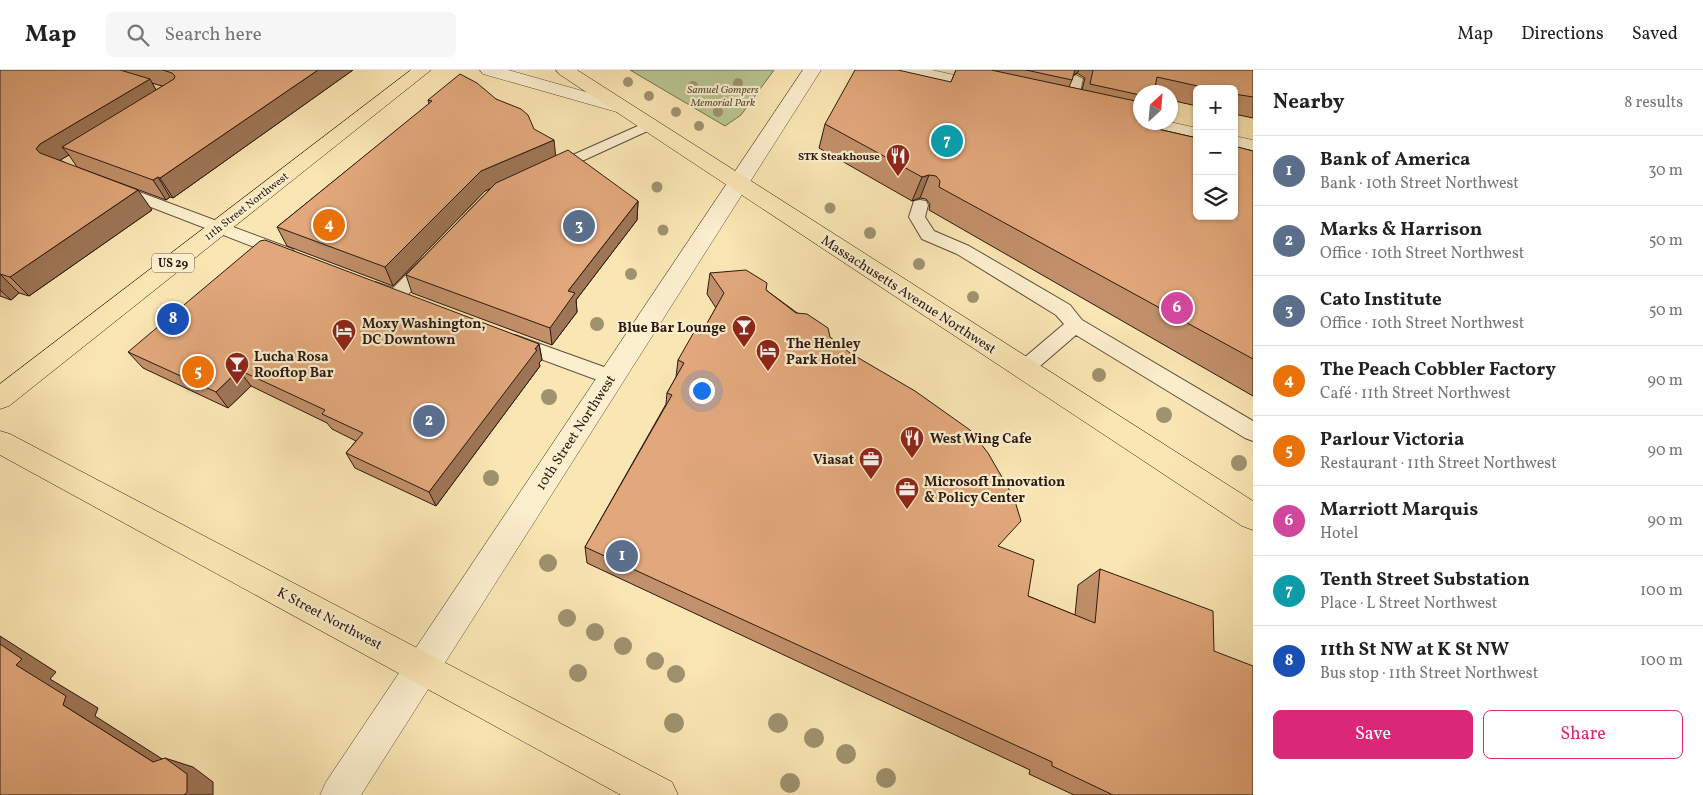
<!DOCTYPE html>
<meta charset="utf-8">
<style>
:root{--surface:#fff;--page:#f6f6f6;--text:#222;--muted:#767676;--line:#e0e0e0;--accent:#db2777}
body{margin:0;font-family:Vollkorn,serif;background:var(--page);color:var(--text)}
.controls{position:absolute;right:15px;top:15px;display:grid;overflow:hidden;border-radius:8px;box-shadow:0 1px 4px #0004}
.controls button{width:45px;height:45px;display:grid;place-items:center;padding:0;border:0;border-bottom:1px solid var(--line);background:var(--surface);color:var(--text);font:25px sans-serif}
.compass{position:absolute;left:1133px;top:15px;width:45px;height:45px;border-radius:50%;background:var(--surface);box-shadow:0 1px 4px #0004;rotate:26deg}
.you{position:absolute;left:701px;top:320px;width:18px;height:18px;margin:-12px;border:4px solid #fff;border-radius:50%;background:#1a73e8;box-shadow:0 0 0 8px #1a73e833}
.badge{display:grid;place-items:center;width:32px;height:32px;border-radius:50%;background:var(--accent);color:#fff;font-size:16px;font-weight:700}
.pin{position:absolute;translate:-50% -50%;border:2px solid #fff;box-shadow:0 1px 5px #0006}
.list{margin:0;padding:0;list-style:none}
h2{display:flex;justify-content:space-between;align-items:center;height:65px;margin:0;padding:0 20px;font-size:21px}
h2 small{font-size:16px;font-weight:400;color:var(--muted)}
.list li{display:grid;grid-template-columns:32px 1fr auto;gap:15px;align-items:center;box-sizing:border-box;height:70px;padding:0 20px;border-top:1px solid var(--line)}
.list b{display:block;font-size:19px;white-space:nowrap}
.list p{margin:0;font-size:16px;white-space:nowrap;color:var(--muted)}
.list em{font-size:16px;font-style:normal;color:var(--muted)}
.actions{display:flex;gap:10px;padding:15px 20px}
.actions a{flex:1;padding:11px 0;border:1px solid var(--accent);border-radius:8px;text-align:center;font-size:18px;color:var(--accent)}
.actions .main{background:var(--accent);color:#fff}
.icon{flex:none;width:28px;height:28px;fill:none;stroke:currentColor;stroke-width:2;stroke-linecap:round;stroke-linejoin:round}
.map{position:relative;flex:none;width:1253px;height:725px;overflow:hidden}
header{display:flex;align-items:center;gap:30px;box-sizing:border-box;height:70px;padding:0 25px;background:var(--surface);border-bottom:1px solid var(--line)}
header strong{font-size:24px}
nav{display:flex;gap:28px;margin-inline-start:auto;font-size:18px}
.search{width:350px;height:45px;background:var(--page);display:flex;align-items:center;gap:12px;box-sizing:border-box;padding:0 18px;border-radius:8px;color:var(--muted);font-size:19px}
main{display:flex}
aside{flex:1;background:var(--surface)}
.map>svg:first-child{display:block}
</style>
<header>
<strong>Map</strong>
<div class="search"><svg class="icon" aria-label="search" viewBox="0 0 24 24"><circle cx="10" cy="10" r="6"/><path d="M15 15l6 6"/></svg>Search here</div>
<nav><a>Map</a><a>Directions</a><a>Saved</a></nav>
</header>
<main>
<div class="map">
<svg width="1253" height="725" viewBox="0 0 1253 725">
<rect width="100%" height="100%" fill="#fae6b3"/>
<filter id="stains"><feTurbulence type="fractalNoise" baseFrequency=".004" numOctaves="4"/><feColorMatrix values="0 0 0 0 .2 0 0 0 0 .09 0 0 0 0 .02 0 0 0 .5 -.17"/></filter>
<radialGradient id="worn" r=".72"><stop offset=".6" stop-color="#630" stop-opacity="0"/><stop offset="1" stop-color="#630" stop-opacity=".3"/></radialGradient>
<!-- green -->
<path fill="#bac690" stroke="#727051" d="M630,0H774L741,45L725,56Z"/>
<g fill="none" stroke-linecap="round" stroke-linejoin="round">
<defs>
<path id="service" d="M1076,5L1083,9L1077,36L1070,40L1063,36L1069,9Z
M649,51L654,52L656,55L654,58L558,102H548L545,99L548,96Z
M118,114L292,179L295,183L292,187L286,189L280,187L112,122L110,119L112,116Z
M920,130L926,131L928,135L925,147L934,161L969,176L1070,235L1082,250L1253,351V371L1245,368L1076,265L1032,303L1025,306L1018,303L1015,298L1018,293L1064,254L1056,245L957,184L922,169L909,147L914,131Z
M429,186L435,188L438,192L402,231C392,233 371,227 366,218L369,214L375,212L393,218L423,188Z
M515,265L618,302L621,307L618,312L611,315L508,277L505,272L508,267Z"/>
<path id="tertiary" d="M480,0H508L629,34L632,38L629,42L623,43L617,42L483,4Z
M803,0H821L361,725H320L326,712Z
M900,0H932L994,14L997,18L994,22L988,23L903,4Z
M1138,48H1140V52H1170L1197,58V70L1138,56L1136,52Z
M1234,66L1253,70V82L1234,78Z"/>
<path id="primary" d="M556,0H577L1253,431V460L1242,456L559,4Z
M0,361L10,364L672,712L678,725H621L0,385Z"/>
<path id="trunk" d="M411,0H431L9,336L0,339V314Z"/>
</defs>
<!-- service casing -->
<use href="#service" stroke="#5e4c3a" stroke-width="2"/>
<!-- tertiary casing -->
<use href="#tertiary" stroke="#5e4c3a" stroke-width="1"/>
<!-- primary casing -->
<use href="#primary" stroke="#2a1912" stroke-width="1"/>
<!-- trunk casing -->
<use href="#trunk" stroke="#2a1912" stroke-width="1"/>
<!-- service -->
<use href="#service" fill="#fcefce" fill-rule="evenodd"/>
<!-- tertiary -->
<use href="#tertiary" fill="#fcefce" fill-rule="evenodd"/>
<!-- primary -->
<use href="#primary" fill="#fae6b3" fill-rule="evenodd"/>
<!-- trunk -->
<use href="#trunk" fill="#fae6b3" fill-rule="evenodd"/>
</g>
<!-- trees -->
<g fill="#9f926f">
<circle cx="628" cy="12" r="5"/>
<circle cx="738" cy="13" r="5"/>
<circle cx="693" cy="16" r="5"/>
<circle cx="649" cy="26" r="5"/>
<circle cx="676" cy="42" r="5"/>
<circle cx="718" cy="42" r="5"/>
<circle cx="699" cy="56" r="5"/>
<circle cx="657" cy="117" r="5.5"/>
<circle cx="830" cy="138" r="5.5"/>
<circle cx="663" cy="160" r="5.5"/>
<circle cx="870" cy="163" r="6"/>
<circle cx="919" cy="194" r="6"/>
<circle cx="631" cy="204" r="6"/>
<circle cx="973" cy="227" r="6"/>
<circle cx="597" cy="254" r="7"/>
<circle cx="1099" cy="305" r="7"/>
<circle cx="549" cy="327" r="8"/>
<circle cx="1164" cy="345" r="8"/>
<circle cx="1239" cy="393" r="8"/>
<circle cx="491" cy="408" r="8"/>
<circle cx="548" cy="493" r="9"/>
<circle cx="567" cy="548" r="9"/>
<circle cx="595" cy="562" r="9"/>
<circle cx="623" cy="576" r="9"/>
<circle cx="655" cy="591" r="9"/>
<circle cx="578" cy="603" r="9"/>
<circle cx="676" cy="604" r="9"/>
<circle cx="674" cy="653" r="10"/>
<circle cx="778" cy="653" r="10"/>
<circle cx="814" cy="668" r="10"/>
<circle cx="846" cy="684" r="10"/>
<circle cx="886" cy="708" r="10"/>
<circle cx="790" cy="713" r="10"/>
</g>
<!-- wall -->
<path fill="#c2906a" stroke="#2a1912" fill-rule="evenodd" d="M0,0H353L173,128L170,127L166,130L77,97L69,85L60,90L152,140L29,226L19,223L11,230L0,226ZM152,13L158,15L163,16L156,20Z
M956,0H1253V48L1234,44V19H1197V36L1170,30V22H1140V52L1149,57L1253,81V326L929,140L930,134L926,129L920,128L912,131L819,78L825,54L951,12ZM1077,3L1085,8L1082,20L1069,17L1072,10L1073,5Z
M496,29L534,59L556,86L638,131L637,150L576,230L577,242L552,275L412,223L406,205L491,118L485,121L393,216L287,176L277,157L429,34L428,30Z
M710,203L766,220L830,267L998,476L1028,526L1075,545L1078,515L1100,499L1214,581L1253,725H1074L1029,704L1030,700L587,493L585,477L666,334L667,323L676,307L678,290L701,264L716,238L707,224Z
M539,274L542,290L539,293L540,296L436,436L355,398L346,383L356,371L332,359L327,353L251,316L228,338L143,298L128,282Z"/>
<!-- shaded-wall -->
<path fill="#9e7656" stroke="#2a1912" d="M318,0H353L173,128L160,108Z
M1072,0H1079L1077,3L1067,9Z
M150,9L161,29L62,77L69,85L55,93L52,99L36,79L40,74Z
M554,70L556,89L485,121L393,216L385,197L481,101Z
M929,105L920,128L912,131L922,107Z
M158,107L170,127L166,130L153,110Z
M138,120L152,140L29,226L10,207Z
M638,131L637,150L576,230L577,242L552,275L550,258L568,221Z
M0,204L19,223L11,230L0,220Z
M539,274L542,290L539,293L540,296L436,436L429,422Z
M239,300L251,316L228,338L216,322Z
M0,566L56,602L50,609L98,638L95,646L181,701L153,692L63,635L16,595L0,574Z
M165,688L193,697L213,712V725H184Z"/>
<!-- building -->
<path fill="#e2a87b" stroke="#2a1912" d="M0,0H120L150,9L40,74L36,79L40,83L138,120L10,207L0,204Z
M163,0H318L160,108L158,107L153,110L62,77L174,9L175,6L172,3Z
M855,0H898L951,12L956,0H991L1140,32V52H1150L1149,57L1197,68V146H1234V76L1253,81V289L939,117L940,111L936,106L929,105L922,107L825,54Z
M1026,0H1075L1072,10Z
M1093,0H1253V27L1234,24V19H1211L1157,7L1154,22H1140V25L1090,14Z
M460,4L477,13L496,29L521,39L528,45L534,59L554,70L481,101L385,197L277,157L432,31L428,30Z
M568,80L638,131L568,221L575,223L550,258L406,205L496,113Z
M265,170L539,274L535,279L537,280L429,422L346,383L363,363L322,344L325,340L239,300L216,322L128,282L260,171Z
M746,200L767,213L766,220L796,243L807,244L828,258L830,267L850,283L915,321L970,360L988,383L1014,428L1021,451L998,476L1034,490L1028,526L1095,553L1100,499L1213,541L1214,581L1253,596V725H1113L1052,696V692L585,477L672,325L667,323L684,293L678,290L694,262L701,264L724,223L710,203Z
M0,574L22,589L16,595L66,626L63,635L153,692L165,688L187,704V722L184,725H0Z"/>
<!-- icons -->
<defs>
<symbol id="restaurant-pin" viewBox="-11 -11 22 30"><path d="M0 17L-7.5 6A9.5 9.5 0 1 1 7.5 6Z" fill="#8f2418" stroke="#fcefce"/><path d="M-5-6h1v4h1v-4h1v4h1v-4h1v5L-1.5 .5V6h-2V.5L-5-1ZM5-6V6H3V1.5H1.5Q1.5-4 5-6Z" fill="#fff"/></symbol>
<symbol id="bar-pin" viewBox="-11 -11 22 30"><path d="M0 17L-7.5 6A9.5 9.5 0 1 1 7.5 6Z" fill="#8f2418" stroke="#fcefce"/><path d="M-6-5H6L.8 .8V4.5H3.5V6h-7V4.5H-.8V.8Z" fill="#fff"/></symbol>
<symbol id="hotel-pin" viewBox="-11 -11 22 30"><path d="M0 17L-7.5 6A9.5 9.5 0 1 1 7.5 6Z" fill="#8f2418" stroke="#fcefce"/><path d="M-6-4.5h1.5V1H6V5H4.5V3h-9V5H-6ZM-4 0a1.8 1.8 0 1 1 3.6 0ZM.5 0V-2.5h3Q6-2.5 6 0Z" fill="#fff"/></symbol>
<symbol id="office-pin" viewBox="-11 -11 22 30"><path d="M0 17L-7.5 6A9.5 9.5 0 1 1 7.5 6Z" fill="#8f2418" stroke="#fcefce"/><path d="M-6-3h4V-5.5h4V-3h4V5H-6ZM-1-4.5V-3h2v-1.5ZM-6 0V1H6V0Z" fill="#fff"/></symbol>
</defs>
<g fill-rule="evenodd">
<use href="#restaurant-pin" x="884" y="72" width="28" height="38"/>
<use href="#bar-pin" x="730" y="243" width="28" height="38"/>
<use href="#hotel-pin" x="330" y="247" width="28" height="38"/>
<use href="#hotel-pin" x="754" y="267" width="28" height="38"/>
<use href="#bar-pin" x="223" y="280" width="28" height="38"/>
<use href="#restaurant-pin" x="898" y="354" width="28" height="38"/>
<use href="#office-pin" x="857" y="375" width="28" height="38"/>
<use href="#office-pin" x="893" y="405" width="28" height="38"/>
</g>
<g text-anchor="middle" stroke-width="4.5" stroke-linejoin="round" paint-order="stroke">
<!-- far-park labels -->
<g font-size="11" font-style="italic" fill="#554d38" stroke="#fcefce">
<text x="723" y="23">Samuel Gompers<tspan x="723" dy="13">Memorial Park</tspan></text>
</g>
<!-- far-poi labels -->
<g font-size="11" font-weight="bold" fill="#2a1912" stroke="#fcefce" text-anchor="end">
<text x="880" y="90">STK Steakhouse</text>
</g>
<!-- far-street labels -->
<g font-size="11" fill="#2a1912" stroke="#fcefce">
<text transform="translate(246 136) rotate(-38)" y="4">11th Street Northwest</text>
</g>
<!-- shield labels -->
<rect fill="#fcefce" stroke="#69594a" stroke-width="1" x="152" y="183.5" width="42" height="19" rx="4"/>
<g font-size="12" font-weight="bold" fill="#2a1912">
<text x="173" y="197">US 29</text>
</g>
<!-- street labels -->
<g font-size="14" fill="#2a1912" stroke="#fcefce">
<text transform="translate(909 224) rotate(33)" y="5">Massachusetts Avenue Northwest</text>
<text transform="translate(575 362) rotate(-57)" y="5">10th Street Northwest</text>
<text transform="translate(330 548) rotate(28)" y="5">K Street Northwest</text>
</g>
<!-- poi labels -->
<g font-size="14" font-weight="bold" fill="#2a1912" stroke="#fcefce" text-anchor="start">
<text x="362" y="258">Moxy Washington,<tspan x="362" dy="16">DC Downtown</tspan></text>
<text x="726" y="262" text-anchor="end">Blue Bar Lounge</text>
<text x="786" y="278">The Henley<tspan x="786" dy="16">Park Hotel</tspan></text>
<text x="254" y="291">Lucha Rosa<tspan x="254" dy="16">Rooftop Bar</tspan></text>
<text x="930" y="373">West Wing Cafe</text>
<text x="854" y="394" text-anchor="end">Viasat</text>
<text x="924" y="416">Microsoft Innovation<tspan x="924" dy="16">&amp; Policy Center</tspan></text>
</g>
</g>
<rect width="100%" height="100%" filter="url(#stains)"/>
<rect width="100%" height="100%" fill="url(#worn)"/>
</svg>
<div class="controls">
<button>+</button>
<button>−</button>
<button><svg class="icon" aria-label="layers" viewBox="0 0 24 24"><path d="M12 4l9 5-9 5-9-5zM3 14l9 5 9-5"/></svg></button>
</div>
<svg class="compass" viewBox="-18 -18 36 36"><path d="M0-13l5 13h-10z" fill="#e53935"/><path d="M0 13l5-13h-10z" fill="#767676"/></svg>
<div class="you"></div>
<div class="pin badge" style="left:622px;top:486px;background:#5c6f8a">1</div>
<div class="pin badge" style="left:429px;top:351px;background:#5c6f8a">2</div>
<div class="pin badge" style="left:579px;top:156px;background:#5c6f8a">3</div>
<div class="pin badge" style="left:329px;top:155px;background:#e8710a">4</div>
<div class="pin badge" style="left:198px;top:302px;background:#e8710a">5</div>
<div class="pin badge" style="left:1177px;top:238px;background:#d1479c">6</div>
<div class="pin badge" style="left:947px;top:71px;background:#0f9aa8">7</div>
<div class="pin badge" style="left:173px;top:249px;background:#1a4fb4">8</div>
</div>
<aside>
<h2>Nearby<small>8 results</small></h2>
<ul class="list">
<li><span class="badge" style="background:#5c6f8a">1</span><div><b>Bank of America</b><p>Bank · 10th Street Northwest</p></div><em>30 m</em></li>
<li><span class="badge" style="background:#5c6f8a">2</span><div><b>Marks &amp; Harrison</b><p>Office · 10th Street Northwest</p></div><em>50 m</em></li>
<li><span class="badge" style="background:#5c6f8a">3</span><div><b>Cato Institute</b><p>Office · 10th Street Northwest</p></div><em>50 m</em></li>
<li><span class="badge" style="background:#e8710a">4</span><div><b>The Peach Cobbler Factory</b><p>Café · 11th Street Northwest</p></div><em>90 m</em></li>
<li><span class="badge" style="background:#e8710a">5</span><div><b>Parlour Victoria</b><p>Restaurant · 11th Street Northwest</p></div><em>90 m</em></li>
<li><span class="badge" style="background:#d1479c">6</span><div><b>Marriott Marquis</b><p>Hotel</p></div><em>90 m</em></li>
<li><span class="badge" style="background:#0f9aa8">7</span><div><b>Tenth Street Substation</b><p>Place · L Street Northwest</p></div><em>100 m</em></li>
<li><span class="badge" style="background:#1a4fb4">8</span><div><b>11th St NW at K St NW</b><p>Bus stop · 11th Street Northwest</p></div><em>100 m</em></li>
</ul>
<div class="actions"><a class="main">Save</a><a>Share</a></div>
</aside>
</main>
